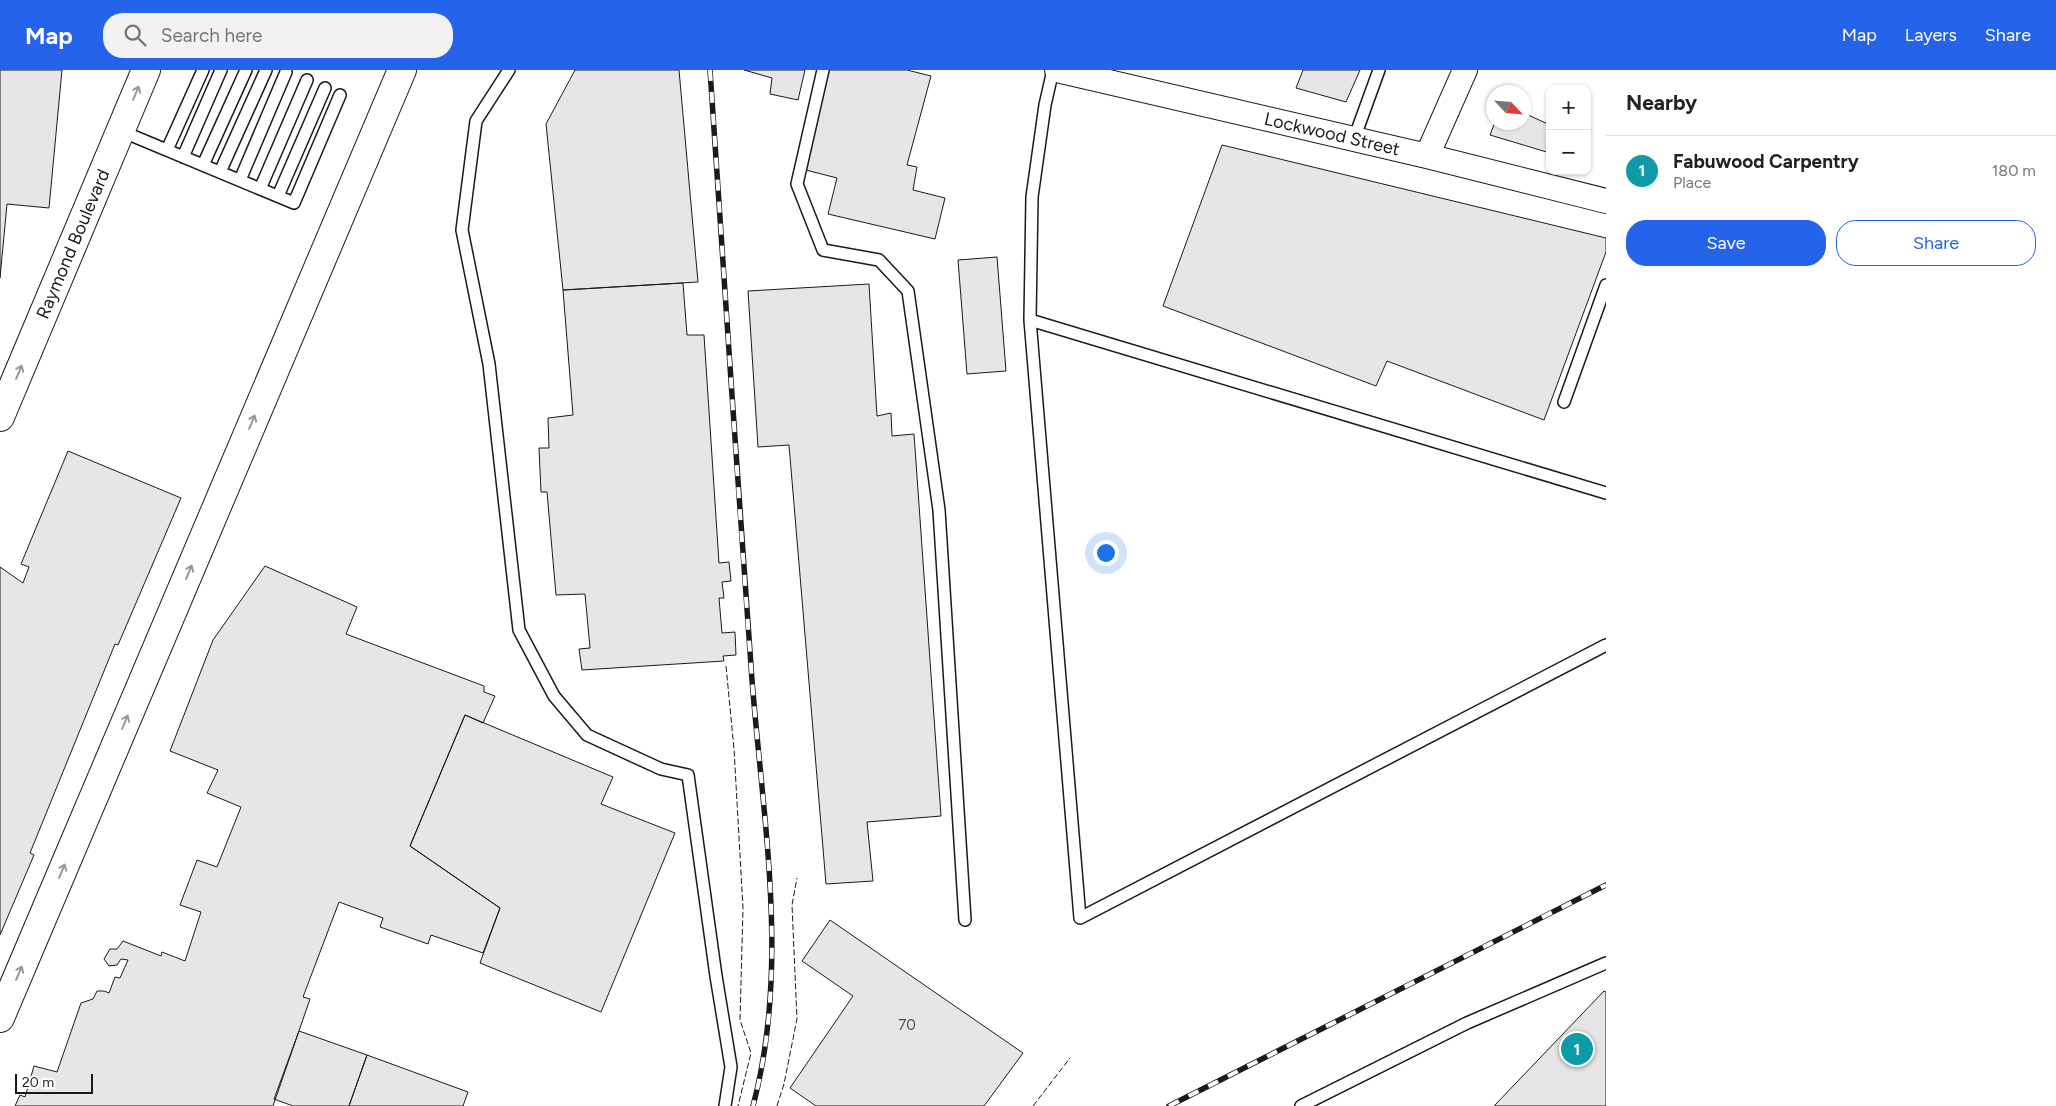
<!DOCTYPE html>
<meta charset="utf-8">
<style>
:root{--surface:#fff;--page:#f2f2f2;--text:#222;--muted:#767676;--line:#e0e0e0;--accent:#2563eb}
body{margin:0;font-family:Figtree,sans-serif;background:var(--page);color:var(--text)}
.controls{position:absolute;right:15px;top:15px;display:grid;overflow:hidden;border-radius:10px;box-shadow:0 1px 4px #0004}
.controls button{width:45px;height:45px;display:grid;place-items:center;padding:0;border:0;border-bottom:1px solid var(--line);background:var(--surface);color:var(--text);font:25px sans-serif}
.compass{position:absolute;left:1486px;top:15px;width:45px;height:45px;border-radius:50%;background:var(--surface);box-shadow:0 1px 4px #0004;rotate:116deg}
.scale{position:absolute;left:15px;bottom:12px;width:78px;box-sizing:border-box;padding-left:5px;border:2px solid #1a1a1a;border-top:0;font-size:14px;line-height:18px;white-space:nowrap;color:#1a1a1a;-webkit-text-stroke:4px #fff;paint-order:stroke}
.you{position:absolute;left:1105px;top:482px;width:18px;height:18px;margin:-12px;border:4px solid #fff;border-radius:50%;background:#1a73e8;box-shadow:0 0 0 8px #1a73e833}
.badge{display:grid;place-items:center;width:32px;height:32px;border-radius:50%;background:var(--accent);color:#fff;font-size:16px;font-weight:700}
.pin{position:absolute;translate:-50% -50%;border:2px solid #fff;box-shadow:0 1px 5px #0006}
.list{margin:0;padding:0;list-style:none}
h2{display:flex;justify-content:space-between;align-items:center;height:65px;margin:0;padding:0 20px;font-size:21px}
h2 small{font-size:16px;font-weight:400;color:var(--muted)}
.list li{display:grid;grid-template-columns:32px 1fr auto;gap:15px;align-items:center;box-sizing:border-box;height:70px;padding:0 20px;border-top:1px solid var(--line)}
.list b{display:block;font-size:19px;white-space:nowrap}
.list p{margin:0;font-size:16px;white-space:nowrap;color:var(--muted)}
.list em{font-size:16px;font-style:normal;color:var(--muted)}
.actions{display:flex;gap:10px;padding:15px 20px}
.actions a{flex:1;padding:11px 0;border:1px solid var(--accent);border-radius:20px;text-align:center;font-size:18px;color:var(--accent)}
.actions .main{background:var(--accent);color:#fff}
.icon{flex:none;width:28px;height:28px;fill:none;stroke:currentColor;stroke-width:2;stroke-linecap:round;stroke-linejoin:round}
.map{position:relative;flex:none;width:1606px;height:1036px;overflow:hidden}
header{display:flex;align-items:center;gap:30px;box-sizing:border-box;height:70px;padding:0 25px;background:var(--accent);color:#fff}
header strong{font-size:24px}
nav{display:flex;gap:28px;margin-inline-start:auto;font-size:18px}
.search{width:350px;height:45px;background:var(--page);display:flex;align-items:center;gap:12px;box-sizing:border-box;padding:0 18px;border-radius:20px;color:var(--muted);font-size:19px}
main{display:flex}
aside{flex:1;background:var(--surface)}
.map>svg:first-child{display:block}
</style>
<header>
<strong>Map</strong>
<div class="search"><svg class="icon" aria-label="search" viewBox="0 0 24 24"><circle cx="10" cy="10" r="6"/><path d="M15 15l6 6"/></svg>Search here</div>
<nav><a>Map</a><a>Layers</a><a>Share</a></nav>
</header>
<main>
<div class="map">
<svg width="1606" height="1036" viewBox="0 0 1606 1036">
<rect width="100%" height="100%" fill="#fff"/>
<!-- building -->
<path fill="#e6e6e6" stroke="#1a1a1a" d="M0,0H62L49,138L7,134L0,208Z
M575,0H679L698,212L563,220L546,54Z
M744,0H805L798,30L770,24L772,8Z
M829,0H907L931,6L907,95L917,97L913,120L945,128L935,169L828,144L837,108L802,99Z
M1303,0H1360L1346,32L1296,18Z
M1524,43L1550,55V83L1490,65L1495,52H1524Z
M1222,75L1606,168V182L1544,350L1387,291L1376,316L1163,236Z
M997,187L1006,301L967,304L958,190Z
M683,213L687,265H704L719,493L729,492L731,511L722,512L724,528H719L722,563L735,562L736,585L723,586L724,591L582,600L579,579L590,578L585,524L556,525L547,422H541L539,378H549L548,348L573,345L563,220Z
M869,214L877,346L891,343L892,366L914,364L941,746L867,752L873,811L826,814L789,375L758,377L748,221Z
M68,381L181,428L118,575L115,574L30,783L34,785L0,865V497L23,513L29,497L21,494Z
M265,496L357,537L346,564L484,616V622L495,626L483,653L465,645L410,776L500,838L483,883L431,865L428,874L380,857L383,848L339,832L303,927L310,929L273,1036H15L20,1025L25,1027L34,996L57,1002L81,933L93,929L97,921H104L109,923L115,907L120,908L128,890L121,889L117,895L109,896L104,889L110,879H117L123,871L161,886L162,882L185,891L201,842L180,835L197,790L217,797L241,737L207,723L218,700L170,681L213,570Z
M465,645L613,707L601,734L675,763L601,942L480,893L500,838L410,776Z
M830,850L1023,983L984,1036H816L790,1018L853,926L802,891Z
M1604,921L1606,922V1036H1494Z
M299,961L367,985L349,1036H293L274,1029Z
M367,985L468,1022L463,1036H349Z"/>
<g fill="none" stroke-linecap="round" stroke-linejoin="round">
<defs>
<path id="service" d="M509,0L476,51L462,160L489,294L519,560L554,626L587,665L661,699L688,705L716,906L731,997L725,1036
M823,0L797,114L823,180L879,190L908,221L939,440L965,850
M1053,0L1045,35L1032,127L1030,250L1080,848L1606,575
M121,61L294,133L340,25
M1354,69L1379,0
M167,80L203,0
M183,87L221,0
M203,95L246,0
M220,102L266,0
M240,110L286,2
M260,119L307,10
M278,126L325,18
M1030,250L1606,423
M1564,332L1606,215
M1301,1036L1467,953L1606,893"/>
<path id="minor" d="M1057,0L1427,86L1606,131
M1427,86L1465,0"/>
<path id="primary" d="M0,347L146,0"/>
<path id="motorway" d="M0,948L402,0"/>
</defs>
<!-- service casing -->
<use href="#service" stroke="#1a1a1a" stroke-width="14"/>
<!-- minor casing -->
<use href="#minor" stroke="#1a1a1a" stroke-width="26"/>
<!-- primary casing -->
<use href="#primary" stroke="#1a1a1a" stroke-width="30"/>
<!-- motorway casing -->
<use href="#motorway" stroke="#1a1a1a" stroke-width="30"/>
<!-- service -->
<use href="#service" stroke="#fff" stroke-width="11"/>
<!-- minor -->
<use href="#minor" stroke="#fff" stroke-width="24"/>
<!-- primary -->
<use href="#primary" stroke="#fff" stroke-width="28"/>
<!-- motorway -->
<use href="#motorway" stroke="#fff" stroke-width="28"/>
<defs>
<path id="rail" d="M710,0C724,203 737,407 752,610C763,751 790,897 753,1036
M1169,1036L1606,815"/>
</defs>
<!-- rail casing -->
<use href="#rail" stroke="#1a1a1a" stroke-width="5.5"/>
<!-- rail -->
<use href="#rail" stroke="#fff" stroke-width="4" stroke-dasharray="11" stroke-linecap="butt"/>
<!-- fence -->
<path stroke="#1a1a1a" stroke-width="1" stroke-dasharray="6 2.5" stroke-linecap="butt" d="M726,596L734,679L743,838L740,950L751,983L738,1036
M777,1036L784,1014L797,949L792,835L797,808
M1033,1036L1070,988"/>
</g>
<!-- one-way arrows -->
<defs><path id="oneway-shaft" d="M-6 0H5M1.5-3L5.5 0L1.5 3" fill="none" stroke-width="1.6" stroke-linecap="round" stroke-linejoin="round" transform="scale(1.25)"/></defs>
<g stroke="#989898">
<use href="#oneway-shaft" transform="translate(136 23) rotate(-68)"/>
<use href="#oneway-shaft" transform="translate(19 302) rotate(-67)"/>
<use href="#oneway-shaft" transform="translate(252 352) rotate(-67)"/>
<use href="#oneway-shaft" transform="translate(189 502) rotate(-67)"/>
<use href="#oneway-shaft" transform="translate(125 652) rotate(-67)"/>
<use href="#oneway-shaft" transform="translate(62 801) rotate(-67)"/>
<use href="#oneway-shaft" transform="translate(19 903) rotate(-67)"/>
</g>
<g text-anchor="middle" stroke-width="4" stroke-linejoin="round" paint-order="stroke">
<!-- number labels -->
<g font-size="15" fill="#4d4d4d">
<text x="907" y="960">70</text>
</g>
<!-- street labels -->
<g font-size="18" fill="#1a1a1a" stroke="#fff">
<text transform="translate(1332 64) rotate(13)" y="6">Lockwood Street</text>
<text transform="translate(73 174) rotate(-67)" y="6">Raymond Boulevard</text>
</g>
</g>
</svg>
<div class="controls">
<button>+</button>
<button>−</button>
</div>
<svg class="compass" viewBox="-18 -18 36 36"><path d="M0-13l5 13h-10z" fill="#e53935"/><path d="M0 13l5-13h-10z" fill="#767676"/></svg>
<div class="scale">20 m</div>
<div class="you"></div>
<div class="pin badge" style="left:1577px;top:979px;background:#0f9aa8">1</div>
</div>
<aside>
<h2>Nearby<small></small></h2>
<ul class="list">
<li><span class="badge" style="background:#0f9aa8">1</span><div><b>Fabuwood Carpentry</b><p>Place</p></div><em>180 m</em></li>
</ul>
<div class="actions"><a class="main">Save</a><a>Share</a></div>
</aside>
</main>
